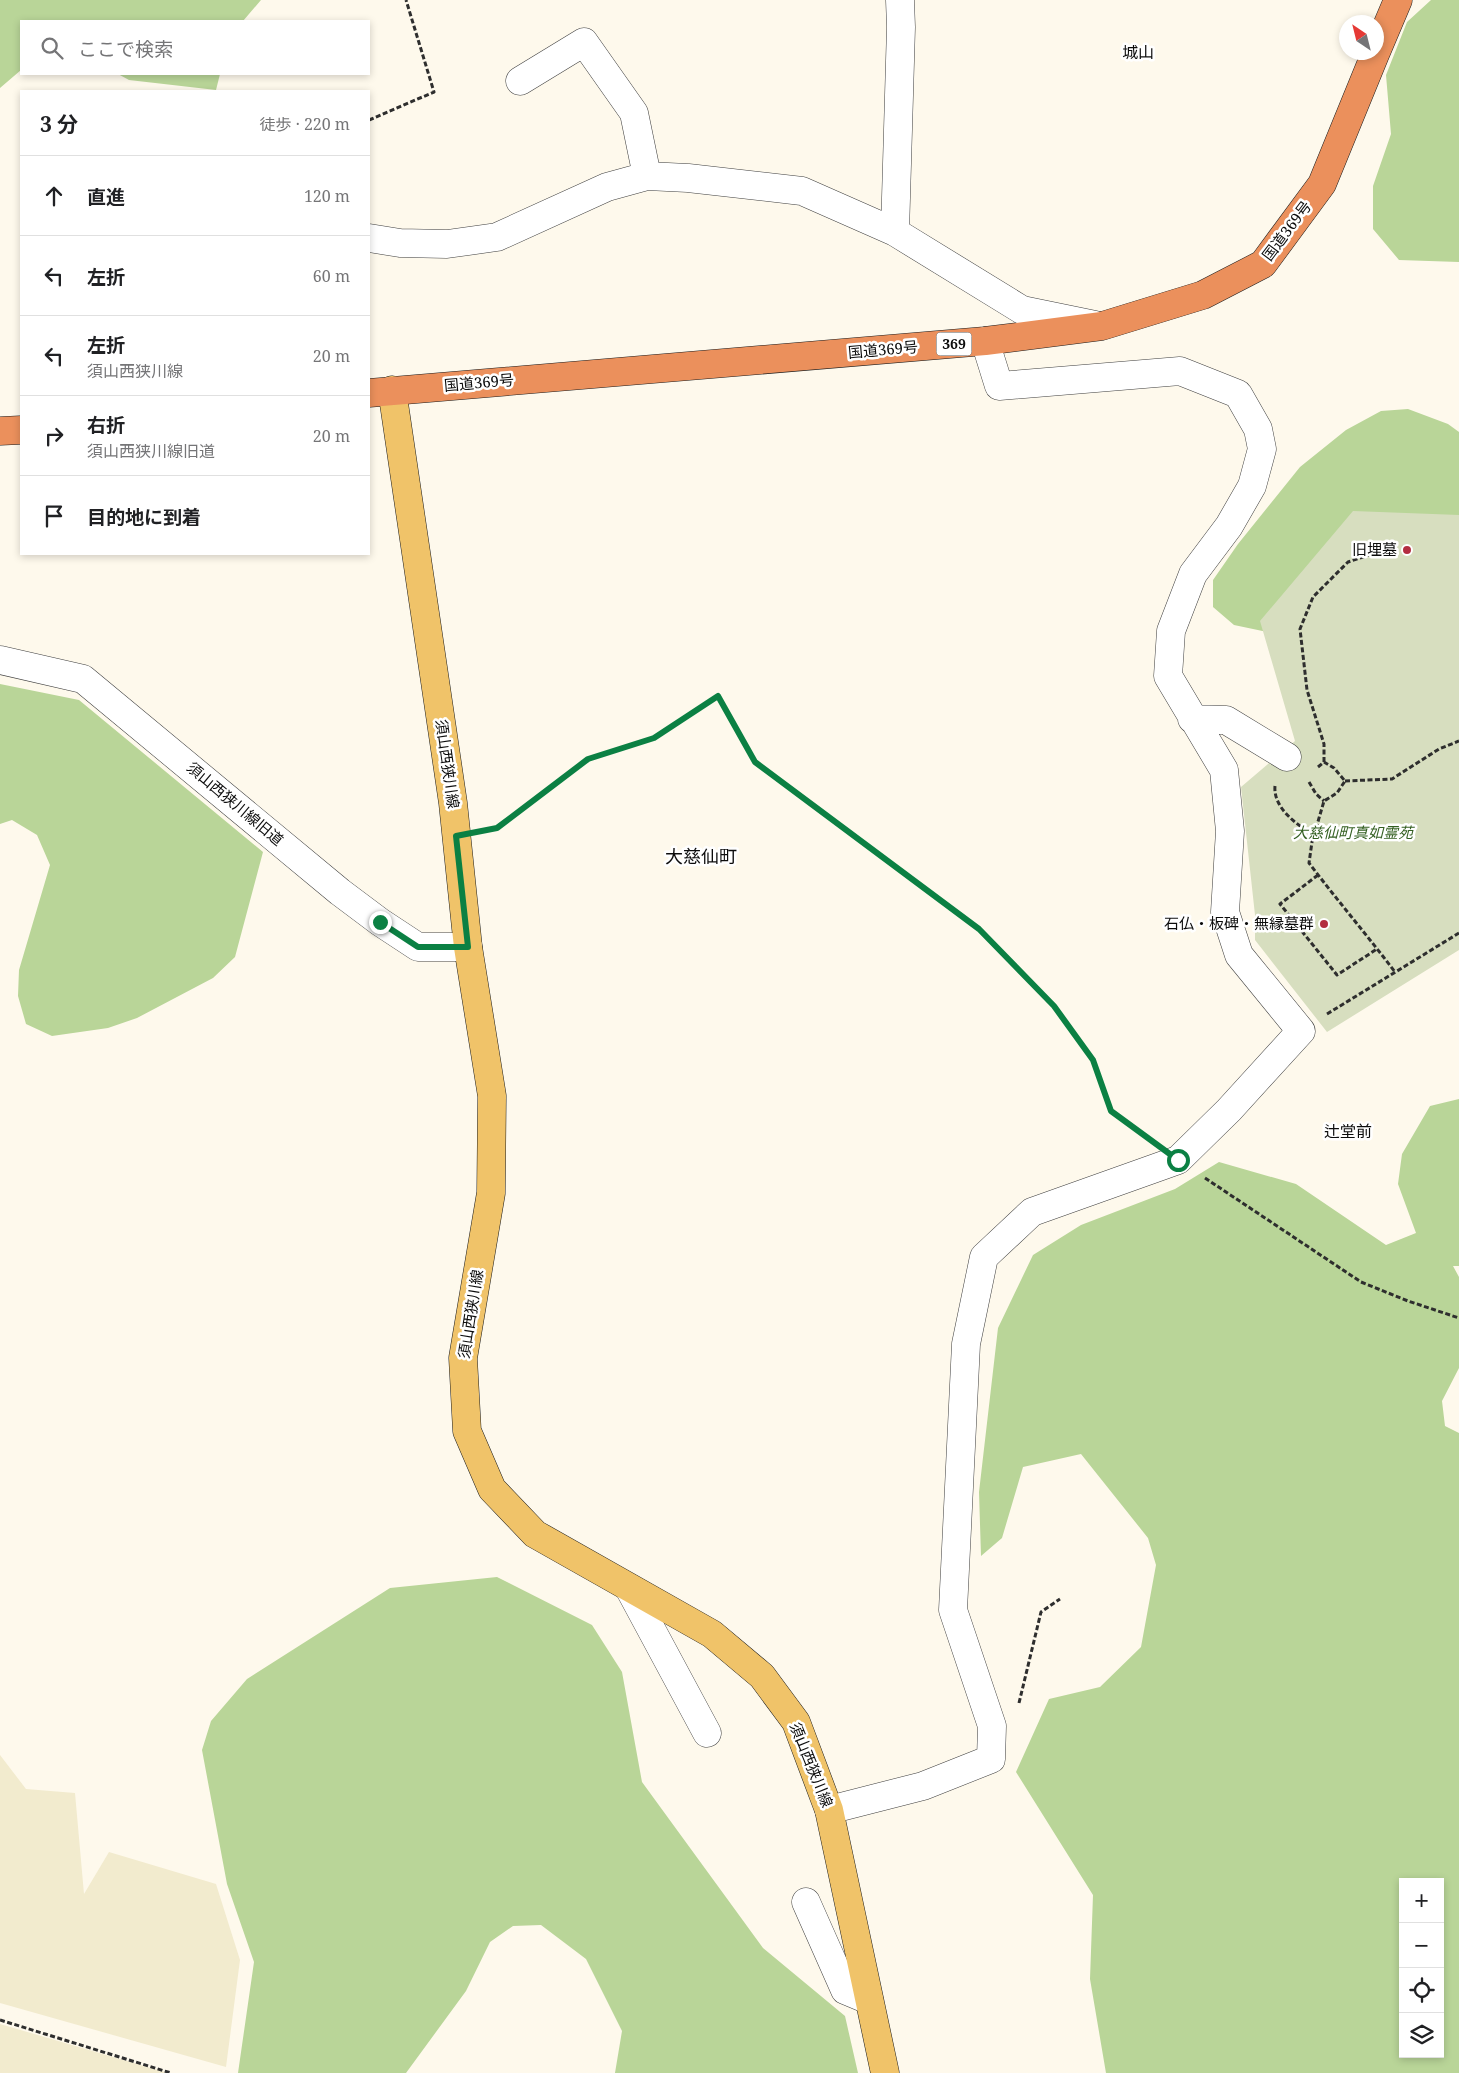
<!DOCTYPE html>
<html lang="ja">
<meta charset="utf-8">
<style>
:root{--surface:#fff;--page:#f2f2f2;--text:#202124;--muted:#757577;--line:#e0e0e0}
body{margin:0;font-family:"Noto Serif","Noto Sans JP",serif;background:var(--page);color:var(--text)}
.controls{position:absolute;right:15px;bottom:15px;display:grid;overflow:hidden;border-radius:0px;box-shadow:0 2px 8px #0003}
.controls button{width:45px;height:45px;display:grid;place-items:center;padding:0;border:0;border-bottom:1px solid var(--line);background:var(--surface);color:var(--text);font:25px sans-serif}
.compass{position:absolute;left:1339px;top:15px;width:45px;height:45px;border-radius:50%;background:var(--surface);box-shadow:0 2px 8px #0003;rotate:325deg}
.stop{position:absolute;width:15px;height:15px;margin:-11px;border:4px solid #0b8043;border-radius:50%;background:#fff}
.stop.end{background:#0b8043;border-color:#fff;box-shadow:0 1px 5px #0008}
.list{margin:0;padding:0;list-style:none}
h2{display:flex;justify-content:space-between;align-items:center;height:65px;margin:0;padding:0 20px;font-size:21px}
h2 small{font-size:16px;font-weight:400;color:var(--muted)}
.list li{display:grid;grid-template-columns:32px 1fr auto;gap:15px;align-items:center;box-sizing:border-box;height:80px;padding:0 20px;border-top:1px solid var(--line)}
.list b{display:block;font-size:19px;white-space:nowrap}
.list p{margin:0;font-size:16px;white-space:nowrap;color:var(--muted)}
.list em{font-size:16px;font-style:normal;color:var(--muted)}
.icon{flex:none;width:28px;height:28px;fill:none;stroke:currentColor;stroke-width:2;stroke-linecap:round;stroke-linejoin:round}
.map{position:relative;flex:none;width:1459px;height:2073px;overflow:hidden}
.search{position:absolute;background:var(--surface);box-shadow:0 2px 8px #0003;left:20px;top:20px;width:350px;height:55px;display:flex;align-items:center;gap:12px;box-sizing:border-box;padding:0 18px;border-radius:0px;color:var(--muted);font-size:19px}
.panel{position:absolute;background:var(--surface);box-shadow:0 2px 8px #0003;left:20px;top:90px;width:350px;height:465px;border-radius:0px}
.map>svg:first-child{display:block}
</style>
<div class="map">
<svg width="1459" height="2073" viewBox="0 0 1459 2073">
<rect width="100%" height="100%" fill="#fef9ec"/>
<!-- farmland -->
<path fill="#f2ebce" d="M0,1755L26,1789L75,1793L84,1894L109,1852L216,1884L240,1960L226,2067L0,2003Z
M0,2024L168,2073H0Z"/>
<!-- forest -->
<path fill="#b9d598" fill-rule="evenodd" d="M0,0H261L243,21H21V70L0,88Z
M1431,0H1459V262L1399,260L1373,229V186L1391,134L1386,75L1407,22Z
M118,74H220L216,90L129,80Z
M1408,409L1448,424L1459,432V599L1291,637L1234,625L1213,607V580L1238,544L1300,467L1346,430L1381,411Z
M0,684L79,700L263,852L235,957L213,978L137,1018L108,1028L52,1036L26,1024L18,996L19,970L50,865L37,835L12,820L0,824Z
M1459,1099V1266H1453L1459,1277V1368L1442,1401L1445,1426L1459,1433V2073H1106L1090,1979L1093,1895L1016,1772L1049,1699L1100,1687L1141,1647L1156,1565L1148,1538L1081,1454L1023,1467L1002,1538L981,1556L979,1492L998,1328L1033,1255L1081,1225L1175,1189L1219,1162L1296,1184L1386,1245L1416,1233L1398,1184L1402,1154L1430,1106ZM1403,1882H1440V2054H1403Z
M497,1577L592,1625L622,1672L642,1782L763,1948L845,2016L858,2073H615L622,2031L586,1959L541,1925L513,1926L490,1942L466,1991L406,2073H238L254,1962L227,1884L202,1750L211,1721L247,1679L390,1588Z"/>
<!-- cemetery -->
<path fill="#d7debf" d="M1353,511L1459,515V950L1327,1032L1255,940V915L1241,787L1295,741L1260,621Z"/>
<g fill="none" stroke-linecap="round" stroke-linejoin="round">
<defs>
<path id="minor" d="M520,81L584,42L634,113L647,176
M895,232L901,27L900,0
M369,238L400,243L447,244L497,237L607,187L647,176L688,178L802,191L895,232L1022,310L1095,325
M0,660L83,679L340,892L380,922L418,947H468
M1192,719L1226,720L1287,757
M629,1588L707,1733
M829,1810L923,1786L991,1759L992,1726L953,1610L966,1344L984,1257L1032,1212L1178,1160L1229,1110L1301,1031L1239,955L1225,912L1230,831L1224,770L1168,676L1171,631L1193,574L1229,526L1252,486L1262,449L1258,429L1238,394L1180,371L999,386L985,341
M806,1902L845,1990L869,2000"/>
<path id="major" d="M392,390L453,803L468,947L492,1096L491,1193L463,1358L467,1431L492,1489L535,1534L712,1634L762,1676L796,1722L829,1810L885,2073"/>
<path id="highway" d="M1376,52L1398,0
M369,393L985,341L1102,326L1203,295L1263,264L1322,184L1376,52
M0,431L21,430"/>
</defs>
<!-- minor casing -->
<use href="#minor" stroke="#3f3f3f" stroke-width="29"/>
<!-- major casing -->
<use href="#major" stroke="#1d1d1d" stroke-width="29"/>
<!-- highway casing -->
<use href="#highway" stroke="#1d1d1d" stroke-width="29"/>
<!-- path -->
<path stroke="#2e2e2e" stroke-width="3" stroke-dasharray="5 2.5" stroke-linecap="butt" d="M369,120L434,92L406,0
M1324,762V744L1307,690L1300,629L1313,597L1348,562L1381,551
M1318,767L1324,762L1334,768L1345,781L1337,793L1324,801L1312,842L1309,863C1337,900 1367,935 1395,972
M1345,781L1392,779L1439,749L1459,741
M1309,782L1316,794L1324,801
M1275,786C1273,808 1297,825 1314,835
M488,829L497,828L588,759L653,738L718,696L755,762L979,929L1054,1006L1093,1060L1111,1111L1147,1137
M1318,875L1280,904L1337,975L1377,949
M1327,1014L1459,933
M1205,1178L1361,1282L1408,1301L1459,1318
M1019,1703L1041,1612L1060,1599
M0,2020L171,2073"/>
<!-- minor -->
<use href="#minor" stroke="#fff" stroke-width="28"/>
<!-- major -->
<use href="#major" stroke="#f0c369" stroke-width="28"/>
<!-- highway -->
<use href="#highway" stroke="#eb905c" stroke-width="28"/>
</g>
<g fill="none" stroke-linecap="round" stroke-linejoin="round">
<!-- route -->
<path stroke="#0b8043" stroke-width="6" d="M380,922L418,947H468L456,836L497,828L588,759L654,738L718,696L755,762L979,929L1054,1006L1093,1060L1111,1111L1178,1160"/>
</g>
<!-- markers -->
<g fill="#b32d40" stroke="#fff" stroke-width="2">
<circle cx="1407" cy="550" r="5"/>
<circle cx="1324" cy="924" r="5"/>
</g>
<g text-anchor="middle" stroke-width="5" stroke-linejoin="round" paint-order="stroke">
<!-- shield labels -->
<rect fill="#fff" stroke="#555" stroke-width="1" x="936.5" y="332.5" width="35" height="23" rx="4"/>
<g font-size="14" font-weight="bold" fill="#0c0c0c">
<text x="954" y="349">369</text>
</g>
<!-- street labels -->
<g font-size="15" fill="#0c0c0c" stroke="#fff">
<text transform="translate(1287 231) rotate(-53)" y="5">国道369号</text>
<text transform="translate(883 350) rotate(-5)" y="5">国道369号</text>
<text transform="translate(479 383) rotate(-5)" y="5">国道369号</text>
<text transform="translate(447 764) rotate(82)" y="5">須山西狭川線</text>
<text transform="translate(235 804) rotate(40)" y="5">須山西狭川線旧道</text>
<text transform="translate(471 1314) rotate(-81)" y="5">須山西狭川線</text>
<text transform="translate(811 1765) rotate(68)" y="5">須山西狭川線</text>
</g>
<!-- poi labels -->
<g font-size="15" fill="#0c0c0c" stroke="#fff" text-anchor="end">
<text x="1397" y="555">旧埋墓</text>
<text x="1314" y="929">石仏・板碑・無縁墓群</text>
</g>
<!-- park labels -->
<g font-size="15" font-style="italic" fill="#335f21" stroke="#fff">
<text x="1353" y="838">大慈仙町真如霊苑</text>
</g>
<!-- neighbourhood labels -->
<g font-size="16" fill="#0c0c0c" stroke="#fff">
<text x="1138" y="58">城山</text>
<text x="1348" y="1137">辻堂前</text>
</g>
<!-- quarter labels -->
<g font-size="18" fill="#0c0c0c" stroke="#fff">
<text x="701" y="863">大慈仙町</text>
</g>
</g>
</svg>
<div class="controls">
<button>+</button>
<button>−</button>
<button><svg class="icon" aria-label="locate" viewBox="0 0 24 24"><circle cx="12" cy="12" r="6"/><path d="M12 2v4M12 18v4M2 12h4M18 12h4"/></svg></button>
<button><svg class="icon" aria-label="layers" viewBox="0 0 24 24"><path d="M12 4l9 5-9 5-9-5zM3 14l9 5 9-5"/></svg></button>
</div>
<svg class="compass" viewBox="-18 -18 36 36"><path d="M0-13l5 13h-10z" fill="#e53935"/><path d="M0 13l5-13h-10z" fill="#757577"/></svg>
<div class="stop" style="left:1178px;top:1160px"></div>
<div class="stop end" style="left:380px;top:922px"></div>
<div class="search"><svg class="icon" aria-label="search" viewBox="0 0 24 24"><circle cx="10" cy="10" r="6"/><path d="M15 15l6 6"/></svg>ここで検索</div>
<section class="panel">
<h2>3 分<small>徒歩 · 220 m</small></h2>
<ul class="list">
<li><svg class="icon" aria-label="ahead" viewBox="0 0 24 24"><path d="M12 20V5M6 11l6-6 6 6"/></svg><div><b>直進</b></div><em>120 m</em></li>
<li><svg class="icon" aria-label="left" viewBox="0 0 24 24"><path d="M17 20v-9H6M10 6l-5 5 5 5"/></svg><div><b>左折</b></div><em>60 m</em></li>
<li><svg class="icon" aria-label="left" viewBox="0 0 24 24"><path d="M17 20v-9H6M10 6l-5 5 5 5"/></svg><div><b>左折</b><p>須山西狭川線</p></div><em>20 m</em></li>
<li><svg class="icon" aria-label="right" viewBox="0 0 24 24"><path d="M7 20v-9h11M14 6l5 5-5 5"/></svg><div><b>右折</b><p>須山西狭川線旧道</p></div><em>20 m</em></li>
<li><svg class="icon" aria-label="arrive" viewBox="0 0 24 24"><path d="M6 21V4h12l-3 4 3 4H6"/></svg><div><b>目的地に到着</b></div></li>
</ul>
</section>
</div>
